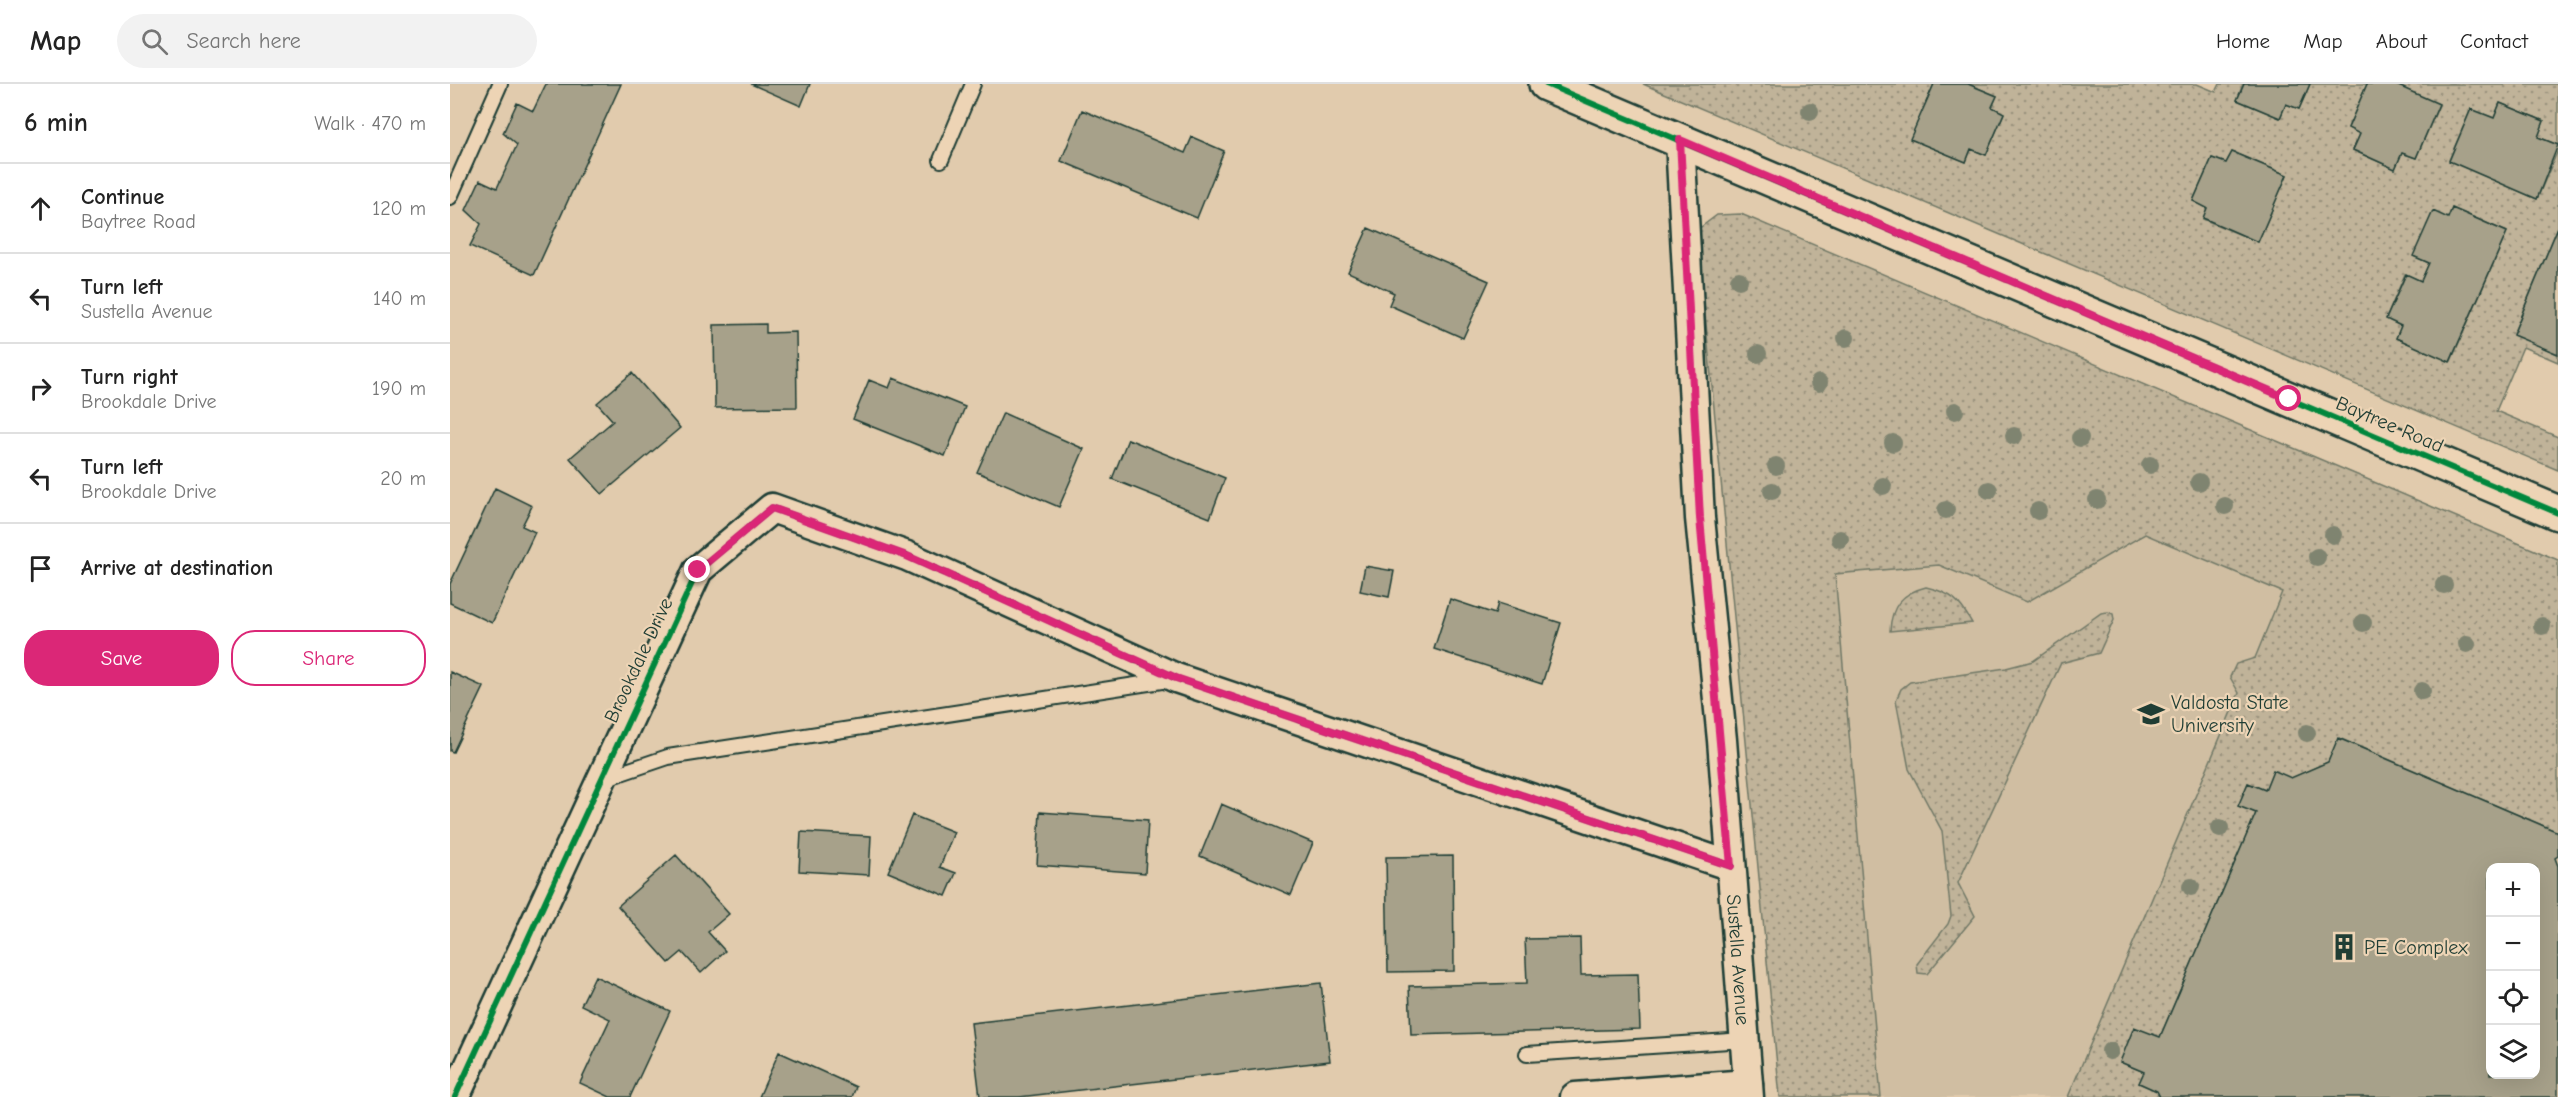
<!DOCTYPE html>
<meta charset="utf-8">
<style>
:root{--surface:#fff;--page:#f2f2f2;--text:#222;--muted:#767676;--line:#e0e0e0;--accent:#db2777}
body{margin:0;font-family:"Comic Neue",sans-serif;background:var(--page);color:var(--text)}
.controls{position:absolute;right:18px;bottom:18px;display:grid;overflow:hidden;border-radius:12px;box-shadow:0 6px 24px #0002}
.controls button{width:54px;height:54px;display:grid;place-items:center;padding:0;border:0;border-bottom:2px solid var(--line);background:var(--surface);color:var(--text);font:30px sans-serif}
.stop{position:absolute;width:18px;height:18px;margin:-14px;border:4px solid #db2777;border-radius:50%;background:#fff}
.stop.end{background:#db2777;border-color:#fff;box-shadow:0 2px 6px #0008}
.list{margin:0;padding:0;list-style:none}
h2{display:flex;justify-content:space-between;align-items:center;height:78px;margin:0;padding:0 24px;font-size:26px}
h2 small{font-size:20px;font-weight:400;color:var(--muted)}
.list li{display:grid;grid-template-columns:39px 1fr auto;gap:18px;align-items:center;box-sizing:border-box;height:90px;padding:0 24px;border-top:2px solid var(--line)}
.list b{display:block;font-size:22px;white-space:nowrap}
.list p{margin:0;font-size:20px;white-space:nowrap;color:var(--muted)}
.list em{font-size:20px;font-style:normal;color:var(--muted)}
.actions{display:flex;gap:12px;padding:18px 24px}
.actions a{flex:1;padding:14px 0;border:2px solid var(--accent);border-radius:24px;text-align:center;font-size:21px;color:var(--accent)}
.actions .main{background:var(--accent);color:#fff}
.icon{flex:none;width:33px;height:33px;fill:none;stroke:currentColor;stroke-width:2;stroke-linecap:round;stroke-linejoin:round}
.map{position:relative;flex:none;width:2108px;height:1013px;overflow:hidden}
header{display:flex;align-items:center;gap:36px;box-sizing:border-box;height:84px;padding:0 30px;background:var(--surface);border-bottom:2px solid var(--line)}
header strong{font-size:28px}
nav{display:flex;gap:33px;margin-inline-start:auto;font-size:21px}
.search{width:420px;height:54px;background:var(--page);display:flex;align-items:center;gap:15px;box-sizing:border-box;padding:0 21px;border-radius:33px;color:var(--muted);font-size:22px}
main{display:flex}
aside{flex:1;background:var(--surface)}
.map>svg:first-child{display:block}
</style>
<header>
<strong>Map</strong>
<div class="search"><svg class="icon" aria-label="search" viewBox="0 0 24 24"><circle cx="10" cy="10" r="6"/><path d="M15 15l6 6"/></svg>Search here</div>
<nav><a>Home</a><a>Map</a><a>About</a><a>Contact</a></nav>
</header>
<main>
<aside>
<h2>6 min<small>Walk · 470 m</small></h2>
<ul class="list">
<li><svg class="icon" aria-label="ahead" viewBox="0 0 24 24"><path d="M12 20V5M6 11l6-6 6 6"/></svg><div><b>Continue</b><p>Baytree Road</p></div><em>120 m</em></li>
<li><svg class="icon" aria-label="left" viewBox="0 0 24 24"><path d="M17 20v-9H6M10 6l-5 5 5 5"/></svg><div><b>Turn left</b><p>Sustella Avenue</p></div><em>140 m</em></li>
<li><svg class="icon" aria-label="right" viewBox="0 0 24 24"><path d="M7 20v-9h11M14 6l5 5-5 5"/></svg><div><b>Turn right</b><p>Brookdale Drive</p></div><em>190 m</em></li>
<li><svg class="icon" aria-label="left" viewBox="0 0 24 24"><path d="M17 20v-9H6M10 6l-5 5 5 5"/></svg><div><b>Turn left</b><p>Brookdale Drive</p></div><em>20 m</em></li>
<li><svg class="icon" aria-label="arrive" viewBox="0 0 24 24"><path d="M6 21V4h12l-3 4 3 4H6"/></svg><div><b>Arrive at destination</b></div></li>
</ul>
<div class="actions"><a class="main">Save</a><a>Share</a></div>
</aside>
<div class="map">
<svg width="2108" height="1013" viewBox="0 0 2108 1013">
<defs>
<pattern id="grass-dots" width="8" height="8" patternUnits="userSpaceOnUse" patternTransform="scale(1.5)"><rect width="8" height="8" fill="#c0b399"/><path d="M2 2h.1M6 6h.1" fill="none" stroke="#9b937e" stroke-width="1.8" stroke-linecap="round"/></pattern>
</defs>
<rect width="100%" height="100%" fill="#e1cbad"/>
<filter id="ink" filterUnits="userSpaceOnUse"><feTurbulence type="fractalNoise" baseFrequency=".0167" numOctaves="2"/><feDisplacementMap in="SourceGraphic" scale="12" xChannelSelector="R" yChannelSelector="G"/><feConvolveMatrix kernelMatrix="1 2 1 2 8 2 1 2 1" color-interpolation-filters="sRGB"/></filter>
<g filter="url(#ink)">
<!-- built -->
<path fill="#d0bea2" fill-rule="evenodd" d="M1267,131L2108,477V1013H1330ZM2040,784H2086V990H2040Z"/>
<!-- grass -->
<path fill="url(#grass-dots)" stroke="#707866" stroke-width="1.5" fill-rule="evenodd" d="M1193,0H1484L1461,55L1516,78L1521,65L1536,71L1554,29L1542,23L1547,12L1518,0H1747L1766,8L1770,0H1793L1787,16L1830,34L1836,20L1849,25L1860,0H1917L1898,44L1910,50L1903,66L1945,85L1952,69L1966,74L1989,21L1944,0H2108V61L2088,53L2094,37L2050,19L2044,34L2021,25L1999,76L2087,115L2108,66V143L2063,250L2108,270V278L2073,263L2046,327L2108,353V386ZM1782,68L1837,91L1808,158L1753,135L1757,124L1743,117L1762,74L1776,79ZM2002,124L2057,148L2001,277L1946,254L1951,242L1936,235L1955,190L1971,197L1979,179L1964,172L1998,134Z
M1291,130L2108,476V748L1889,654L1878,678L1815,706L1798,699L1789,721L1806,729L1710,953L1671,978L1694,988L1689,999L1707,1007L1710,1013H1618L1789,609L1780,593L1786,580L1805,574L1832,508L1695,450L1577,518L1489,481L1385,490L1431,1013H1330L1247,146L1267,131Z
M1476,503C1502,509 1509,516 1522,539L1440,547C1441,522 1452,509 1476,503Z
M1658,528L1663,530L1664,536L1649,569L1611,579L1508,799L1525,832L1477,890L1468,889L1467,880L1498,840L1501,832L1492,747L1459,685L1446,616L1451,605L1460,598L1556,584L1583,577L1651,529Z"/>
<!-- building -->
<path fill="#a7a18a" stroke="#1f3d34" stroke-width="1.5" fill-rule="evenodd" d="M96,0H171L84,191L20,162L31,140L16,126L30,96L47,104L67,61L53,49L67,19L83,27Z
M301,0H360L351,22Z
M1484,0H1518L1547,12L1542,23L1554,29L1536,71L1521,65L1516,78L1460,55Z
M1794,0H1793H1860L1849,25L1836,20L1830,34L1787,16Z
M1917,0H1944L1989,20L1966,74L1952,69L1945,85L1903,66L1910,50L1898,44Z
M2050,19L2094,37L2088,53L2108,61L2087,115L1999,77L2021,25L2044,34Z
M632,26L735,69L742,53L774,67L747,134L611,77Z
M1782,68L1837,91L1808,158L1753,134L1757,124L1743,117L1762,74L1776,79Z
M2002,124L2057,148L2000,278L1946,254L1951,242L1936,235L1956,190L1971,197L1979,179L1963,172L1983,127L1998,134Z
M2108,143V270L2063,251Z
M918,144L1039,197L1013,254L939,221L944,209L898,188Z
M316,240V249L346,248L347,323L265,324L264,241Z
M182,289L230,344L152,410L120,374L163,337L147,319Z
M443,294L515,323L495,372L403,335L419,296L439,304Z
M553,329L634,365L609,423L527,388Z
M678,355L775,394L760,434L662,395Z
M45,404L82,422L72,442L85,448L42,539L0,519V500Z
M915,482L944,487L939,513L910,507Z
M1000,515L1045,530L1048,519L1111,539L1092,600L984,565Z
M0,588L34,603L3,668L0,667Z
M1888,654L2108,748V772L2105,774L2108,782V1013H1710L1707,1007L1689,999L1694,988L1670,978L1684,943L1710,953L1806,729L1788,722L1798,699L1815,706L1823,686L1841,694L1878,678ZM2040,784H2086V990H2040Z
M771,720L863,759L841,811L750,772Z
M590,728L698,736L695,789L587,781Z
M462,731L504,748L490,783L506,789L496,812L438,788Z
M351,748L421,752L419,791L349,787Z
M226,771L279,830L258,848L275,867L251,889L232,868L219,879L168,822Z
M1003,772L1004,887L938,888L936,773Z
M1130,854L1131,891L1188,890L1190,945L961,951L959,902L1077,899L1075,855Z
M145,892L220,927L180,1013H160L130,999L160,935L131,921Z
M871,899L880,977L569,1013H530L521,939Z
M329,968L406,1003L402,1013H309Z"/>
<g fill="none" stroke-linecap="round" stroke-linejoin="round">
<defs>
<path id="lane" d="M491,76L523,0
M0,113L50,0
M153,695L218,673L718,596
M1077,970L1295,956"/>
<g id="street">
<path id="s1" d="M1230,56L1250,434L1272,656L1299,1013"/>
<path d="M5,1013L248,486L322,424L457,472L726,594L1281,782"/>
<path d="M1125,1013L1298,1000"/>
</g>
<path id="primary" d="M1096,0L2108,429"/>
</defs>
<!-- lane casing -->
<use href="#lane" stroke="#1f3d34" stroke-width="18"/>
<!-- street casing -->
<use href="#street" stroke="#1f3d34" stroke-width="33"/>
<!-- primary casing -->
<use href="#primary" stroke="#1f3d34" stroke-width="38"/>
<!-- lane -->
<use href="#lane" stroke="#edd4b5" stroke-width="14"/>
<!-- street -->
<use href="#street" stroke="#edd4b5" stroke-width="28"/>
<!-- primary -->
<use href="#primary" stroke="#edd4b5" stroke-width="33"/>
<defs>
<path id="cycleway" d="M1096,0L2108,429
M5,1013L248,486L322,424L457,472L726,594L1281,782"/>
</defs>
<!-- cycleway casing -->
<use href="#cycleway" stroke="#edd4b5" stroke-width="10"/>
<!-- cycleway -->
<use href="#cycleway" stroke="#00873e" stroke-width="6"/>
</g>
<!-- trees -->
<g fill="#7f8470">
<circle cx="1360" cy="27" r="9"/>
<circle cx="1289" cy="196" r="9"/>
<circle cx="1396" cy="254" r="9"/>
<circle cx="1308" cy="270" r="9"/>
<circle cx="1369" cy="299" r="9"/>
<circle cx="1505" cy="327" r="9"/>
<circle cx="1564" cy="352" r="9"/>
<circle cx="1630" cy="354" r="9"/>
<circle cx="1443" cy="359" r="9"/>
<circle cx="1700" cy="381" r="9"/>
<circle cx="1326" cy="382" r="9"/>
<circle cx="1749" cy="398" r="9"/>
<circle cx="1433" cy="402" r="9"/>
<circle cx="1539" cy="406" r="9"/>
<circle cx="1322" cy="407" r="9"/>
<circle cx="1647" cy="416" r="9"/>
<circle cx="1775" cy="422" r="9"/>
<circle cx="1496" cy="426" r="9"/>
<circle cx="1588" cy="427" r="9"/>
<circle cx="1883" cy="451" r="9"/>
<circle cx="1390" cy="455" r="9"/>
<circle cx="1867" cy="473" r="9"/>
<circle cx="1994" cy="501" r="9"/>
<circle cx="1913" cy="539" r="9"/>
<circle cx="2092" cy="542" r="9"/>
<circle cx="2017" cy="560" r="9"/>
<circle cx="1972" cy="607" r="9"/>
<circle cx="1857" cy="649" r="9"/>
<circle cx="1770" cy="744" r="9"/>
<circle cx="1741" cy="803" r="9"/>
<circle cx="1660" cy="967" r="9"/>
</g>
</g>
<g fill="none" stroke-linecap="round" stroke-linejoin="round" filter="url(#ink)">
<!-- route -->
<path stroke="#db2777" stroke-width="8" d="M248,486L322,424L457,472L726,594L1281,782L1250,434L1230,56L1839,315"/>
</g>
<!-- icons -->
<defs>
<symbol id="university-bare" viewBox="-9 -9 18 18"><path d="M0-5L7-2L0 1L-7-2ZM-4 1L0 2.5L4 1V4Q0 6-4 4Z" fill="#1f3d34" stroke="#edd4b5" stroke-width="2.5" paint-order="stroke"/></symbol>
<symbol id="building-bare" viewBox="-9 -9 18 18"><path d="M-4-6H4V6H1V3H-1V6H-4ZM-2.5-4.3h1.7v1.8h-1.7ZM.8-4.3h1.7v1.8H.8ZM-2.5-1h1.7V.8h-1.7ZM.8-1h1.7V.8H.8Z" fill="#1f3d34" stroke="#edd4b5" stroke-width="2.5" paint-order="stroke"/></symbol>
</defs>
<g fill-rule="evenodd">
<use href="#university-bare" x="1682" y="611" width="38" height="38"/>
<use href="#building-bare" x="1875" y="844" width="38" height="38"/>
</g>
<g text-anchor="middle" stroke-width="4.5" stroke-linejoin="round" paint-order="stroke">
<!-- street labels -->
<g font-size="20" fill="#1f3d34" stroke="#edd4b5">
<text transform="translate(1940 340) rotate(23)" y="7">Baytree Road</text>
<text transform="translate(188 576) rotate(-65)" y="7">Brookdale Drive</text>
<text dy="7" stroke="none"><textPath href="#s1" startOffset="822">Sustella Avenue</textPath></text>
</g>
<!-- poi labels -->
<g font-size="20" fill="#1f3d34" stroke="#edd4b5" text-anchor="start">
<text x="1721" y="625">Valdosta State<tspan x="1721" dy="23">University</tspan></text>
<text x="1914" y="870">PE Complex</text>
</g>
</g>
</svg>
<div class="controls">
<button>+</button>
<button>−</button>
<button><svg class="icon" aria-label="locate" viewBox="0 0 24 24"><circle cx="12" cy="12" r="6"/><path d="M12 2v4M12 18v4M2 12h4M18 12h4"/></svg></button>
<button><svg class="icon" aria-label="layers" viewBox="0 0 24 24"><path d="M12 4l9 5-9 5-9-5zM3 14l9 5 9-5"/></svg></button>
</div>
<div class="stop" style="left:1839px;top:315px"></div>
<div class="stop end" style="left:248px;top:486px"></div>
</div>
</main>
